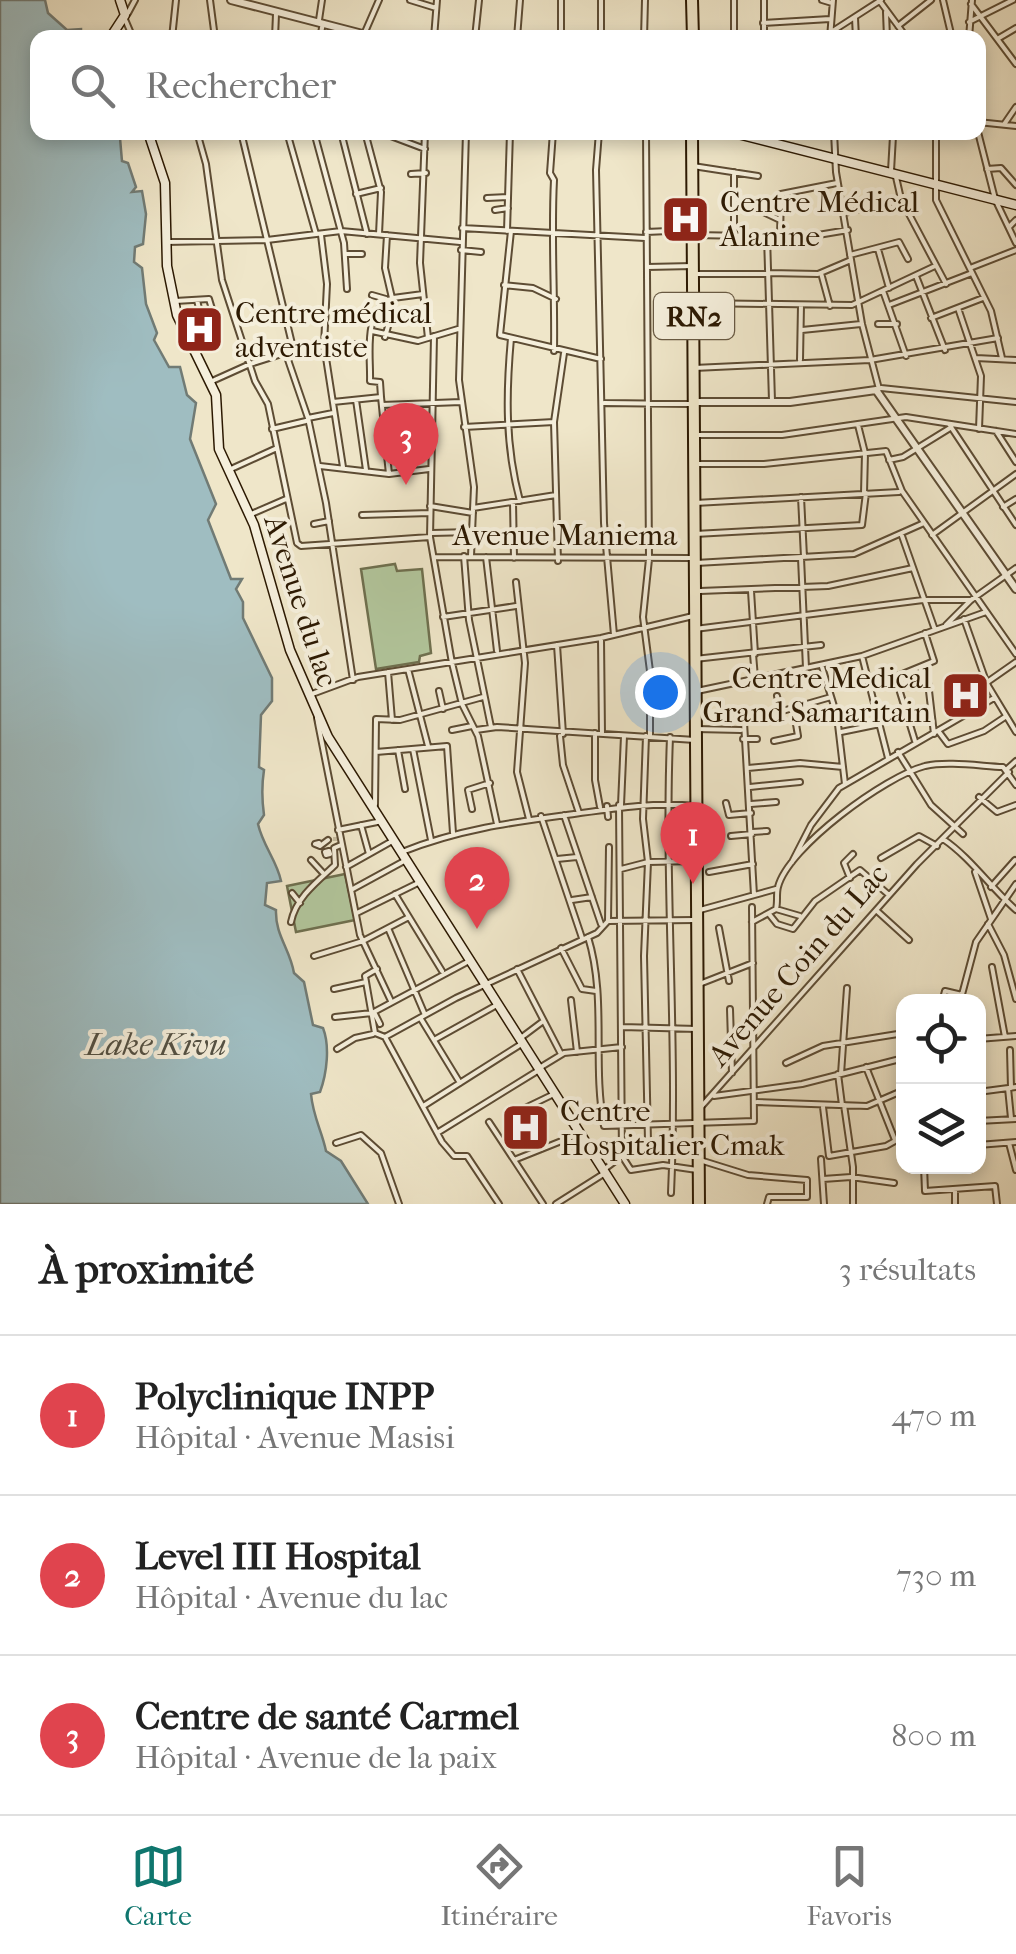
<!DOCTYPE html>
<html lang="fr">
<meta charset="utf-8">
<style>
:root{--surface:#fff;--page:#f6f6f6;--text:#222;--muted:#767676;--line:#e0e0e0;--accent:#0f766e}
body{margin:0;font-family:"IM FELL French Canon",serif;background:var(--page);color:var(--text)}
.controls{position:absolute;right:30px;bottom:30px;display:grid;overflow:hidden;border-radius:20px;box-shadow:0 5px 15px #0003}
.controls button{width:90px;height:90px;display:grid;place-items:center;padding:0;border:0;border-bottom:2px solid var(--line);background:var(--surface);color:var(--text);font:50px sans-serif}
.you{position:absolute;left:660px;top:692px;width:35px;height:35px;margin:-25px;border:8px solid #fff;border-radius:50%;background:#1a73e8;box-shadow:0 0 0 15px #1a73e833}
.badge{display:grid;place-items:center;width:65px;height:65px;border-radius:50%;background:var(--accent);color:#fff;font-size:32px;font-weight:700}
.pin{position:absolute;translate:-50% -82px;filter:drop-shadow(0 2px 5px #0008)}
.pin::after{content:'';position:absolute;top:52px;width:35px;height:30px;background:inherit;clip-path:polygon(0 0,100% 0,50% 100%)}
.list{margin:0;padding:0;list-style:none}
h2{display:flex;justify-content:space-between;align-items:center;height:130px;margin:0;padding:0 40px;font-size:42px}
h2 small{font-size:32px;font-weight:400;color:var(--muted)}
.list li{display:grid;grid-template-columns:65px 1fr auto;gap:30px;align-items:center;box-sizing:border-box;height:160px;padding:0 40px;border-top:2px solid var(--line)}
.list b{display:block;font-size:38px;white-space:nowrap}
.list p{margin:0;font-size:32px;white-space:nowrap;color:var(--muted)}
.list em{font-size:32px;font-style:normal;color:var(--muted)}
.icon{flex:none;width:55px;height:55px;fill:none;stroke:currentColor;stroke-width:2;stroke-linecap:round;stroke-linejoin:round}
.map{position:relative;flex:none;width:1016px;height:1204px;overflow:hidden}
.search{position:absolute;background:var(--surface);box-shadow:0 5px 15px #0003;left:30px;right:30px;top:30px;height:110px;display:flex;align-items:center;gap:25px;box-sizing:border-box;padding:0 35px;border-radius:20px;color:var(--muted);font-size:38px}
.sheet{height:610px;background:var(--surface)}
nav{display:flex;justify-content:space-around;align-items:center;box-sizing:border-box;height:140px;border-top:2px solid var(--line);background:var(--surface);font-size:28px;color:var(--muted)}
nav a{display:grid;justify-items:center;gap:5px}
nav .on{color:var(--accent)}
.map>svg:first-child{display:block}
</style>
<div class="map">
<svg width="1016" height="1204" viewBox="0 0 1016 1204">
<rect width="100%" height="100%" fill="#efe6c9"/>
<filter id="stains"><feTurbulence type="fractalNoise" baseFrequency=".002" numOctaves="4"/><feColorMatrix values="0 0 0 0 .2 0 0 0 0 .09 0 0 0 0 .02 0 0 0 .5 -.17"/></filter>
<radialGradient id="worn" r=".72"><stop offset=".6" stop-color="#630" stop-opacity="0"/><stop offset="1" stop-color="#630" stop-opacity=".3"/></radialGradient>
<!-- green -->
<path fill="#b2c69c" stroke="#6f704f" stroke-width="2.5" d="M395,564L397,571L422,569L431,653L420,656L419,662L376,669L361,569Z
M345,874L355,920L296,932L287,886Z"/>
<!-- water -->
<path fill="#9fbdc1" stroke="#717b75" stroke-width="2.5" d="M0,0H45L48,13L67,30L81,29V37L38,38V132L123,133L125,137L120,138L122,161L128,163L136,187L132,192L142,191L146,214L143,244L135,247L134,262L142,268L146,304L157,333L154,340L169,367H180L187,395L196,403L190,439L216,504L208,520L231,579H242L236,589L243,602V618L272,678V701L261,715L259,767L264,770C262,783 262,801 264,815L258,824C263,846 277,861 281,881L267,883L265,905L276,910C275,935 290,949 294,973L304,982L313,1025L323,1028C330,1046 327,1073 320,1092L311,1094C313,1117 322,1131 326,1151L341,1161L368,1204H0Z"/>
<g fill="none" stroke-linecap="round" stroke-linejoin="round">
<!-- minor-tunnel -->
<path stroke="#c8bda1" stroke-width="4" stroke-dasharray="4 2" stroke-linecap="butt" d="M333,839H337"/>
<defs>
<path id="minor" d="M210,0L215,38
M410,0L436,8
M601,0V38
M822,0L832,3
M879,0L907,38
M943,0L952,38
M971,4L1016,64
M886,12L887,38
M128,13L135,0
M124,17L133,38
M855,18L856,38
M319,20L322,0
M969,22L1013,0
M763,23L830,19
M898,26L931,0
M365,32L379,0
M694,34L734,35
M172,38L176,0
M275,38L276,14
M320,38L323,23
M434,38L437,0
M475,38L479,0
M517,38L520,0
M561,38V0
M644,38L645,0
M734,38V0
M764,38V0
M822,38L881,0
M830,38L833,0
M969,38L972,0
M999,38L1016,28
M978,122L1016,126
M1005,123L1016,107
M197,132L206,164L222,280L255,381L268,404L297,543L301,546L430,537
M241,132L293,348
M287,132L316,234
M314,132L344,243L347,289
M341,132L367,234
M365,132L381,192L379,234
M380,132L425,149
M425,132L420,263L428,338
M466,132L459,380L474,487L471,556
M553,132L550,173L554,180C551,237 555,293 554,351
M599,132L596,170L604,523L614,635
M646,132L649,559L643,617L650,671V737
M834,132L836,172L862,324L879,389
M936,132V200L991,311L1002,358
M978,132L995,199L1016,243
M834,136L893,134
M693,166L758,176
M987,169L1001,168L1016,185
M891,171L893,136
M411,174L426,173
M896,177L901,199L946,284
M356,194L381,188
M487,198L508,197
M734,206L759,210L780,220
M495,210L508,208
M844,213L901,199
M1009,227L1016,220
M462,228L645,238
M507,231L510,132
M511,231L500,335L601,359
M646,232L691,230
M321,235L327,284L324,345L343,467
M693,235L806,237L848,230
M734,235V172
M767,236L772,401
M780,236L781,194L837,183
M165,242L267,240L341,231L460,242
M878,249L889,288
M461,250L481,252
M347,254H362
M850,255L899,242L908,259
M647,267L693,266
M970,268L1016,250
M769,273L818,274L851,260
M821,273L830,306
M693,274H769
M916,276L945,350
M504,285L533,288L556,299
M883,291L906,356
M372,295L386,299
M393,298L423,294
M197,300L200,313H210
M175,301L209,299L212,309
M694,303L852,305L935,266
M889,305L972,273
M958,308L981,376L979,429
M931,318L983,298
M878,324H897
M190,326L189,319L200,313
M802,330L861,324
M372,331L418,341L458,329
M434,336L430,537L452,663L462,704L478,736L497,824
M385,337L392,312
M511,338C506,394 505,445 520,501
M324,345L369,344
M285,351L308,418L326,503L353,680
M976,358L1016,360
M800,360L801,305
M694,368L870,360L998,338
M210,382L250,364L323,341
M881,388L1016,402
M381,397L380,382L370,381C371,355 362,312 392,298L385,268L387,235
M356,400L366,470
M333,402L381,397L389,474
M604,403L689,404
M382,405L461,402
M308,418L333,413
M949,424L1016,525
M858,425L865,453L864,493
M383,426L401,424V430H406
M464,427L554,422
M272,429L306,421
M996,431L1016,462
M695,435H782L906,417L1016,434
M386,446L404,444
M889,460L903,457L950,428
M695,464H764L886,451L902,491L1016,654
M320,466L389,474L429,469
M231,469L277,448
M801,497L804,557
M513,502L514,558
M695,503L899,492
M430,506L473,513
M1003,507L1016,499
M473,508L556,495
M249,515L286,499
M362,515L430,513
M314,524L329,521
M432,533L472,532
M695,534L862,525L866,493
M932,535L1016,474
M902,536L935,630
M464,556L469,620L491,727
M435,557L690,558
M486,557L497,651
M801,558L806,668
M558,561L554,422L564,353
M696,563L854,554L924,523
M516,582L525,663L517,772L529,819
M700,591L828,586L913,568
M751,591L755,654
M443,617L516,606
M964,619L987,684L1016,732
M946,625L971,600L1016,568
M695,629L923,600H971
M601,639L602,734
M557,645L563,734
M753,654L755,678
M862,656L888,758
M695,659L821,645
M926,665L934,734
M822,667L837,716L845,784
M408,669L428,746
M388,672L392,720
M896,679L915,741
M986,683L1016,662
M873,686L934,661L925,633
M439,691L443,709
M697,691L862,656L986,612
M312,694L358,677L601,638L693,616
M777,696L781,714
M317,718L360,935L391,1001
M696,729L741,730
M452,730L472,726
M476,730L497,727L695,740
M841,732L880,724
M939,732L948,744L984,731L1005,717
M595,733V780L600,807
M560,736L563,765L579,813
M646,736L643,819L648,862L644,956L648,1141
M670,737C664,888 678,1040 671,1193
M743,739H757
M774,741L798,736L794,712
M413,749L431,840
M398,750L405,789
M376,752L447,746L453,833
M898,752L931,805L963,834
M748,768L800,763L843,767
M1006,770L1016,761
M750,787L800,782
M979,797L997,812L1016,805
M726,803L729,815L751,813
M751,804L776,802
M375,805L376,719L400,720L483,697
M619,805L622,1156L631,1170L663,1165L697,1170
M621,805L624,736
M607,806L608,817
M472,809L468,790L490,783
M564,815L601,924
M541,816L582,938
M361,825L369,854
M338,830L382,821
M752,832L767,831
M731,836L752,834
M943,839C970,857 991,888 1016,910
M320,846L315,844L319,843L320,846L328,840
M329,851L330,854L326,855L325,852Z
M402,852C459,829 514,822 574,814C616,808 653,802 696,806
M881,858L919,836L937,846
M557,859L577,857
M311,860L323,873
M792,862L811,825L839,788L994,698
M346,867L394,840
M621,869L648,862L696,861
M709,872L753,864
M975,872L991,919
M850,878L844,863L853,854
M991,887L1015,860
M351,890L406,860
M292,893L300,903
M395,894L442,971
M754,895L744,722L831,697
M572,900L592,897
M776,909L800,916
M700,910L776,889
M876,910L909,940
M357,913L420,882
M769,914L777,924L793,929L815,901L860,870L889,895
M608,921L609,847
M291,922C296,897 319,880 335,865L334,848L341,845
M752,922L776,909C778,902 776,894 778,887C788,847 886,776 925,766C947,761 980,766 1003,767L1016,785
M988,924L1004,955L1016,999
M388,928L425,1015
M719,928L729,981
M588,937C607,998 592,1063 604,1126L754,1121L752,907
M561,948L582,989L596,991
M314,956L363,941L409,917
M992,967L1005,1037
M377,969L365,976L375,1033L385,1037L442,1142L454,1156H467L499,1204
M517,969L561,1054
M702,983L753,963
M334,989L366,982
M571,1000L577,1052
M942,1002L945,991L962,995
M960,1002L976,942L1016,884
M730,1009L732,1073
M374,1012L380,1024
M335,1017L372,1013L471,960
M421,1019L460,1083
M622,1027L697,1029
M385,1037L456,998L597,933L608,921L694,920
M522,1037L542,1022
M978,1039L1016,1036
M434,1040L495,1006
M337,1049L355,1038L373,1034
M1010,1050L1011,1088
M786,1063L823,1046L904,1033
M541,1067L564,1053L622,1047
M866,1067L895,1140
M838,1074L842,1105
M841,1074L847,988
M1008,1088L1011,1118
M978,1092L1016,1087
M714,1096L802,1084L904,1058
M757,1102L867,1106L904,1090
M425,1105L523,1043
M844,1105L853,1167V1204
M701,1107L917,864L1009,772
M823,1107L829,1156L886,1146L904,1136
M978,1121L1016,1119
M980,1121L981,1145
M489,1122L543,1204
M437,1133L539,1070
M336,1143L361,1135L381,1153L399,1204
M1009,1143L1016,1170
M978,1145L1016,1142
M538,1148L525,1108L554,1094
M821,1159L824,1204
M514,1160L579,1134
M703,1161L748,1175L807,1180V1197H769L767,1204
M924,1166L925,1191L995,1186L997,1204
M606,1168L622,1156
M823,1179L851,1177L894,1183
M955,1189V1204
M556,1204L605,1173"/>
<path id="tertiary" d="M231,0L378,38
M694,402H790L876,390L1016,589"/>
<path id="secondary" d="M110,38L125,15L120,0
M148,132L165,183L167,266L177,315L216,395L219,449L254,525L290,650L328,737L625,1204
M730,132L1016,205"/>
<path id="trunk" d="M692,0L693,38
M692,132L699,1204"/>
</defs>
<!-- minor casing -->
<use href="#minor" stroke="#5d4c34" stroke-width="8"/>
<!-- tertiary casing -->
<use href="#tertiary" stroke="#5d4c34" stroke-width="10"/>
<!-- secondary casing -->
<use href="#secondary" stroke="#2c1902" stroke-width="11"/>
<!-- trunk casing -->
<use href="#trunk" stroke="#2c1902" stroke-width="14"/>
<!-- minor -->
<use href="#minor" stroke="#f5efdc" stroke-width="4"/>
<!-- tertiary -->
<use href="#tertiary" stroke="#f5efdc" stroke-width="6"/>
<!-- secondary -->
<use href="#secondary" stroke="#f5efdc" stroke-width="8"/>
<!-- trunk -->
<use href="#trunk" stroke="#efe6c9" stroke-width="10"/>
</g>
<!-- icons -->
<defs>
<symbol id="hospital-square" viewBox="-11 -11 22 22"><rect x="-9" y="-9" width="18" height="18" rx="4" fill="#8f2418" stroke="#f5efdc"/><path d="M-5-5h3v3.5h4V-5h3V5h-3V1.5h-4V5h-3Z" fill="#fff"/></symbol>
</defs>
<g fill-rule="evenodd">
<use href="#hospital-square" x="658" y="192" width="55" height="55"/>
<use href="#hospital-square" x="172" y="302" width="55" height="55"/>
<use href="#hospital-square" x="938" y="668" width="55" height="55"/>
<use href="#hospital-square" x="498" y="1100" width="55" height="55"/>
</g>
<g text-anchor="middle" stroke-width="8" stroke-linejoin="round" paint-order="stroke">
<!-- shield labels -->
<rect fill="#f5efdc" stroke="#685943" stroke-width="2.5" x="654" y="293" width="80" height="46" rx="8"/>
<g font-size="28" font-weight="bold" fill="#2c1902">
<text x="694" y="326">RN2</text>
</g>
<!-- poi labels -->
<g font-size="30" fill="#2c1902" stroke="#f5efdc" text-anchor="start">
<text x="720" y="212">Centre Médical<tspan x="720" dy="34">Alanine</tspan></text>
<text x="235" y="323">Centre médical<tspan x="235" dy="34">adventiste</tspan></text>
<text x="931" y="688" text-anchor="end">Centre Medical<tspan x="931" dy="34">Grand Samaritain</tspan></text>
<text x="560" y="1121">Centre<tspan x="560" dy="34">Hospitalier Cmak</tspan></text>
</g>
<!-- street labels -->
<g font-size="30" fill="#2c1902" stroke="#f5efdc">
<text x="565" y="545">Avenue Maniema</text>
<text transform="translate(301 601) rotate(72)" y="10">Avenue du lac</text>
<text transform="translate(798 965) rotate(-49)" y="10">Avenue Coin du Lac</text>
</g>
<!-- water labels -->
<g font-size="32" font-style="italic" fill="#545245" stroke="#f5efdc">
<text x="156" y="1055">Lake Kivu</text>
</g>
</g>
<rect width="100%" height="100%" filter="url(#stains)"/>
<rect width="100%" height="100%" fill="url(#worn)"/>
</svg>
<div class="controls">
<button><svg class="icon" aria-label="locate" viewBox="0 0 24 24"><circle cx="12" cy="12" r="6"/><path d="M12 2v4M12 18v4M2 12h4M18 12h4"/></svg></button>
<button><svg class="icon" aria-label="layers" viewBox="0 0 24 24"><path d="M12 4l9 5-9 5-9-5zM3 14l9 5 9-5"/></svg></button>
</div>
<div class="you"></div>
<div class="pin badge" style="left:693px;top:884px;background:#e0444e">1</div>
<div class="pin badge" style="left:477px;top:929px;background:#e0444e">2</div>
<div class="pin badge" style="left:406px;top:485px;background:#e0444e">3</div>
<div class="search"><svg class="icon" aria-label="search" viewBox="0 0 24 24"><circle cx="10" cy="10" r="6"/><path d="M15 15l6 6"/></svg>Rechercher</div>
</div>
<section class="sheet">
<h2>À proximité<small>3 résultats</small></h2>
<ul class="list">
<li><span class="badge" style="background:#e0444e">1</span><div><b>Polyclinique INPP</b><p>Hôpital · Avenue Masisi</p></div><em>470 m</em></li>
<li><span class="badge" style="background:#e0444e">2</span><div><b>Level III Hospital</b><p>Hôpital · Avenue du lac</p></div><em>730 m</em></li>
<li><span class="badge" style="background:#e0444e">3</span><div><b>Centre de santé Carmel</b><p>Hôpital · Avenue de la paix</p></div><em>800 m</em></li>
</ul>
</section>
<nav>
<a class="on"><svg class="icon" aria-label="map" viewBox="0 0 24 24"><path d="M3 6l6-2 6 2 6-2v14l-6 2-6-2-6 2zM9 4v14M15 6v14"/></svg>Carte</a>
<a><svg class="icon" aria-label="directions" viewBox="0 0 24 24"><path d="M12 3l9 9-9 9-9-9zM9 14v-3h6M13 9l2 2-2 2"/></svg>Itinéraire</a>
<a><svg class="icon" aria-label="saved" viewBox="0 0 24 24"><path d="M7 4h10v16l-5-4-5 4z"/></svg>Favoris</a>
</nav>
